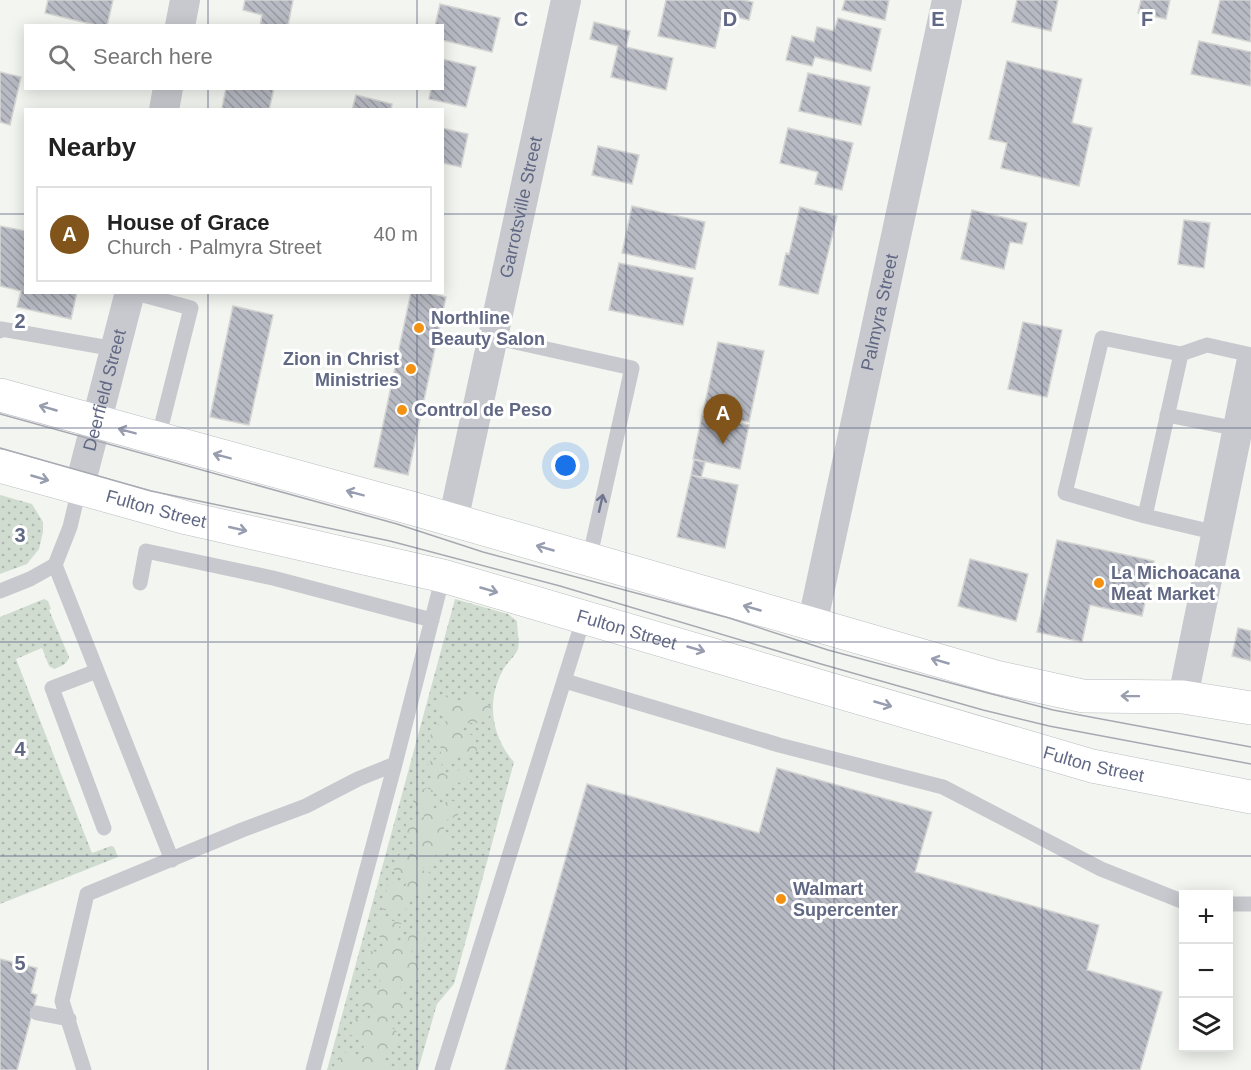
<!DOCTYPE html>
<meta charset="utf-8">
<style>
:root{--surface:#fff;--page:#f6f6f6;--text:#222;--muted:#767676;--line:#e0e0e0;--accent:#80541b}
body{margin:0;font-family:Helvetica,sans-serif;background:var(--page);color:var(--text)}
.controls{position:absolute;right:18px;bottom:18px;display:grid;overflow:hidden;border-radius:0px;box-shadow:0 3px 15px #0003}
.controls button{width:54px;height:54px;display:grid;place-items:center;padding:0;border:0;border-bottom:2px solid var(--line);background:var(--surface);color:var(--text);font:30px sans-serif}
.you{position:absolute;left:566px;top:466px;width:21px;height:21px;margin:-15px;border:4px solid #fff;border-radius:50%;background:#1a73e8;box-shadow:0 0 0 9px #1a73e833}
.badge{display:grid;place-items:center;width:39px;height:39px;border-radius:50%;background:var(--accent);color:#fff;font-size:20px;font-weight:700}
.pin{position:absolute;translate:-50% -50px;filter:drop-shadow(0 2px 3px #0008)}
.pin::after{content:'';position:absolute;top:32px;width:21px;height:18px;background:inherit;clip-path:polygon(0 0,100% 0,50% 100%)}
.list{margin:0;padding:0;list-style:none}
h2{display:flex;justify-content:space-between;align-items:center;height:78px;margin:0;padding:0 24px;font-size:26px}
h2 small{font-size:20px;font-weight:400;color:var(--muted)}
.list li{display:grid;grid-template-columns:39px 1fr auto;gap:18px;align-items:center;box-sizing:border-box;height:96px;margin:0 12px 12px;padding:0 12px;border:2px solid var(--line);border-radius:0px}
.list b{display:block;font-size:22px;white-space:nowrap}
.list p{margin:0;font-size:20px;white-space:nowrap;color:var(--muted)}
.list em{font-size:20px;font-style:normal;color:var(--muted)}
.icon{flex:none;width:33px;height:33px;fill:none;stroke:currentColor;stroke-width:2;stroke-linecap:round;stroke-linejoin:round}
.map{position:relative;flex:none;width:1251px;height:1070px;overflow:hidden}
.search{position:absolute;background:var(--surface);box-shadow:0 3px 15px #0003;left:24px;top:24px;width:420px;height:66px;display:flex;align-items:center;gap:15px;box-sizing:border-box;padding:0 21px;border-radius:0px;color:var(--muted);font-size:22px}
.panel{position:absolute;background:var(--surface);box-shadow:0 3px 15px #0003;left:24px;top:108px;width:420px;height:186px;border-radius:0px}
.map>svg:first-child{display:block}
</style>
<div class="map">
<svg width="1251" height="1070" viewBox="0 0 1251 1070">
<defs>
<pattern id="grass-dots" width="8" height="8" patternUnits="userSpaceOnUse" patternTransform="scale(1.5)"><rect width="8" height="8" fill="#d1dcd1"/><path d="M2 2h.1M6 6h.1" fill="none" stroke="#adb6af" stroke-width="1.8" stroke-linecap="round"/></pattern>
<pattern id="forest-crowns" width="20" height="18" patternUnits="userSpaceOnUse" patternTransform="scale(1.5)"><rect width="20" height="18" fill="#d1dcd1"/><path d="M2 6a3 3 0 1 1 6 0M12 15a3 3 0 1 1 6 0" fill="none" stroke="#adb6af"/></pattern>
<pattern id="building-back-hatch" width="6" height="6" patternUnits="userSpaceOnUse" patternTransform="scale(1.5)"><rect width="6" height="6" fill="#b7bac2"/><path d="M-1 5l2 2M0 0l6 6M5-1l2 2" fill="none" stroke="#989ba3"/></pattern>
</defs>
<rect width="100%" height="100%" fill="#f3f5f0"/>
<!-- grass -->
<path fill="url(#grass-dots)" d="M0,495L32,504L43,522V532L39,549L27,564L0,574Z
M44,599L48,601L51,609L49,610L69,657C67,665 61,666 54,669L49,666L42,648L16,659L92,853L111,846L114,847L118,857L0,904V617Z
M455,599L508,614L517,621C517,629 520,642 518,649C515,657 505,664 502,672C486,702 492,737 514,762L454,984L437,1004L418,1070H327Z"/>
<!-- forest -->
<path fill="url(#forest-crowns)" d="M448,695L456,700L459,706L471,697L481,699L491,707L488,720L476,723H462L460,728L461,732L475,736L477,751L466,757L460,755L452,762L441,763L445,775C453,775 456,770 464,769L469,782L453,783L451,791L442,794L431,787L435,778L426,773L429,762L438,758L443,749L429,741L433,726L449,720L448,713L438,709L439,698Z
M426,788L434,791L430,806L440,811L447,800L457,802L458,816L446,820L443,832L453,840L450,851L436,854L430,866L419,869L430,873L426,895L414,894L405,911L383,910L388,882L405,887L408,877L392,869L400,854L411,856L417,841L404,833L408,819L422,822L426,809L413,805V794Z
M380,918L401,923L394,940L406,944L412,929L425,937L420,950H412L410,958L416,962L419,977L415,984H401L399,993L409,999L405,1016L392,1015L389,1026L398,1032L397,1045L385,1049L381,1058L389,1066V1070H335L342,1051L360,1058L366,1040L348,1034L354,1018L368,1022L373,1009L358,1005L366,984L376,989L384,974L365,968L367,951L384,952L388,943L376,934Z"/>
<!-- building -->
<path fill="url(#building-back-hatch)" stroke="#d5d5d3" stroke-width="1.5" d="M48,0H113L107,26H99L45,13Z
M245,0H293L288,26H260L262,15L243,10Z
M666,0H743L753,2L749,20L723,14L715,48L658,36Z
M845,0H889L885,20L842,10Z
M1017,0H1058L1051,31L1012,22Z
M1141,0H1170L1166,19L1138,13Z
M1220,0H1251V42L1212,33Z
M440,4L500,18L492,52L442,40V26H435Z
M838,18L881,29L871,71L815,57L812,66L786,60L792,36L814,42L817,27L834,31Z
M594,22L630,31L626,47L673,58L666,90L611,77L618,46L590,39Z
M1199,41L1251,52V86L1191,74Z
M442,59L476,67L466,107L429,99L431,88H442Z
M1007,61L1082,79L1072,123L1092,128L1079,186L1001,168L1007,143L989,139Z
M0,72L21,77L10,125L0,122Z
M808,73L870,87L861,125L799,111Z
M226,88H274L269,110H230L222,108Z
M356,95L392,104L391,110H352Z
M442,128L468,134L461,167L442,163Z
M788,128L853,143L842,190L815,184L818,172L780,163Z
M598,146L639,155L632,184L592,175Z
M632,206L705,222L695,269L622,253Z
M800,207L837,216L818,294L779,285L786,253L789,254Z
M972,210L1027,223L1022,244L1010,242L1004,269L961,259Z
M1184,220L1210,223L1204,268L1178,264Z
M0,226L26,231V292H77L71,319L17,307L21,291L0,286Z
M619,263L693,278L683,325L609,310Z
M411,292H425L446,297L408,475L374,467Z
M233,306L273,315L249,425L210,417Z
M1023,322L1062,330L1047,397L1008,389Z
M718,342L764,351L749,422L703,413Z
M702,415L749,425L740,469L693,459Z
M694,460L705,462L701,478L691,475Z
M691,475L738,485L725,548L677,537Z
M1057,540L1154,561L1142,616L1090,605L1082,642L1037,632Z
M970,559L1028,574L1016,621L958,606Z
M1238,628L1251,631V661L1232,656Z
M777,768L932,812L915,872L1099,925L1087,970L1162,992L1140,1070H505L587,784L759,833Z
M0,959L37,968L31,993L37,995L17,1070H0Z"/>
<g fill="none" stroke-linecap="round" stroke-linejoin="round">
<defs>
<g id="secondary">
<path d="M0,395L411,508L996,677L1083,696L1183,697L1251,708"/>
<path id="s4" d="M0,466L187,518L443,576L1092,766L1251,797"/>
</g>
</defs>
<!-- secondary casing -->
<use href="#secondary" stroke="#babcc2" stroke-width="34"/>
<!-- service -->
<path stroke="#c8c9ce" stroke-width="15" d="M132,292L191,308L158,439
M0,331L1,329L115,349
M493,337L632,368L589,560
M1181,354L1207,345L1251,355
M1167,415L1238,429
M1145,516L1181,354L1102,338L1065,493L1145,516L1217,533
M55,565L172,860
M140,583L146,551L273,578L432,620
M0,591L30,579L55,565L70,527L79,489
M97,671L52,688L104,828
M565,681L779,745L943,787L1101,869L1184,902
M395,764L443,576
M1228,904H1251
M37,1013L69,1019
M84,1070L62,1001L87,894L242,830L306,806L358,779L395,764L313,1070
M442,1070L584,617"/>
<!-- minor -->
<g stroke="#c8c9ce" stroke-width="30">
<path d="M180,26L185,0"/>
<path d="M164,110L168,88"/>
<path id="s1" d="M79,489L130,292"/>
<path id="s2" d="M453,521L566,0"/>
<path id="s3" d="M812,625L947,0"/>
<path d="M1183,697L1251,364"/>
</g>
<!-- secondary -->
<use href="#secondary" stroke="#fff" stroke-width="33"/>
<!-- tram -->
<path stroke="#a7a9b2" stroke-width="1.5" d="M0,414L397,524L483,552L729,618L828,650L988,693L1053,710L1251,747
M0,448L151,491L390,541L560,586L821,664L983,710L1049,726L1251,764"/>
</g>
<!-- one-way arrows -->
<defs><path id="oneway-shaft" d="M-6 0H5M1.5-3L5.5 0L1.5 3" fill="none" stroke-width="1.6" stroke-linecap="round" stroke-linejoin="round" transform="scale(1.5)"/></defs>
<g stroke="#989daf">
<use href="#oneway-shaft" transform="translate(48 408) rotate(-164)"/>
<use href="#oneway-shaft" transform="translate(127 431) rotate(-165)"/>
<use href="#oneway-shaft" transform="translate(222 456) rotate(-165)"/>
<use href="#oneway-shaft" transform="translate(40 478) rotate(16)"/>
<use href="#oneway-shaft" transform="translate(355 493) rotate(-165)"/>
<use href="#oneway-shaft" transform="translate(238 529) rotate(13)"/>
<use href="#oneway-shaft" transform="translate(545 548) rotate(-164)"/>
<use href="#oneway-shaft" transform="translate(489 590) rotate(16)"/>
<use href="#oneway-shaft" transform="translate(752 608) rotate(-164)"/>
<use href="#oneway-shaft" transform="translate(696 649) rotate(16)"/>
<use href="#oneway-shaft" transform="translate(940 661) rotate(-164)"/>
<use href="#oneway-shaft" transform="translate(1130 696) rotate(-179)"/>
<use href="#oneway-shaft" transform="translate(883 704) rotate(16)"/>
</g>
<use stroke="#70778f" href="#oneway-shaft" transform="translate(601 503) rotate(-77)"/>
<!-- grid -->
<path fill="none" stroke="#616884" stroke-width="1.5" stroke-opacity="0.55" d="M208,0V26M417,0V26M626,0V1070M834,0V1070M1042,0V1070M208,88V110M417,88V110M0,214H26M442,214H1251M208,292V1070M417,292V1070M0,428H1251M0,642H1251M0,856H1251"/>
<!-- markers -->
<g fill="#f29112" stroke="#fff" stroke-width="2">
<circle cx="419" cy="328" r="6"/>
<circle cx="411" cy="369" r="6"/>
<circle cx="402" cy="410" r="6"/>
<circle cx="1099" cy="583" r="6"/>
<circle cx="781" cy="899" r="6"/>
</g>
<g text-anchor="middle" stroke-width="6" stroke-linejoin="round" paint-order="stroke">
<!-- street labels -->
<g font-size="18" fill="#616884" stroke="#fff">
<text dy="6" stroke="none"><textPath href="#s2" startOffset="321">Garrotsville Street</textPath></text>
<text dy="6" stroke="none"><textPath href="#s3" startOffset="320">Palmyra Street</textPath></text>
<text dy="6" stroke="none"><textPath href="#s1" startOffset="102">Deerfield Street</textPath></text>
<text dy="6" stroke="none"><textPath href="#s4" startOffset="162">Fulton Street</textPath></text>
<text dy="6" stroke="none"><textPath href="#s4" startOffset="648">Fulton Street</textPath></text>
<text dy="6" stroke="none"><textPath href="#s4" startOffset="1134">Fulton Street</textPath></text>
</g>
<!-- poi labels -->
<g font-size="18" font-weight="bold" fill="#616884" stroke="#fff" text-anchor="start">
<text x="431" y="324">Northline<tspan x="431" dy="21">Beauty Salon</tspan></text>
<text x="399" y="365" text-anchor="end">Zion in Christ<tspan x="399" dy="21">Ministries</tspan></text>
<text x="414" y="416">Control de Peso</text>
<text x="1111" y="579">La Michoacana<tspan x="1111" dy="21">Meat Market</tspan></text>
<text x="793" y="895">Walmart<tspan x="793" dy="21">Supercenter</tspan></text>
</g>
</g>
<g font-size="20" text-anchor="middle" font-weight="bold" fill="#616884" stroke="#fff" stroke-width="6" stroke-linejoin="round" paint-order="stroke">
<text x="521" y="26">C</text>
<text x="730" y="26">D</text>
<text x="938" y="26">E</text>
<text x="1147" y="26">F</text>
<text x="20" y="328">2</text>
<text x="20" y="542">3</text>
<text x="20" y="756">4</text>
<text x="20" y="970">5</text>
</g>
</svg>
<div class="controls">
<button>+</button>
<button>−</button>
<button><svg class="icon" aria-label="layers" viewBox="0 0 24 24"><path d="M12 4l9 5-9 5-9-5zM3 14l9 5 9-5"/></svg></button>
</div>
<div class="you"></div>
<div class="pin badge" style="left:723px;top:444px">A</div>
<div class="search"><svg class="icon" aria-label="search" viewBox="0 0 24 24"><circle cx="10" cy="10" r="6"/><path d="M15 15l6 6"/></svg>Search here</div>
<section class="panel">
<h2>Nearby<small></small></h2>
<ul class="list">
<li><span class="badge">A</span><div><b>House of Grace</b><p>Church · Palmyra Street</p></div><em>40 m</em></li>
</ul>
</section>
</div>
